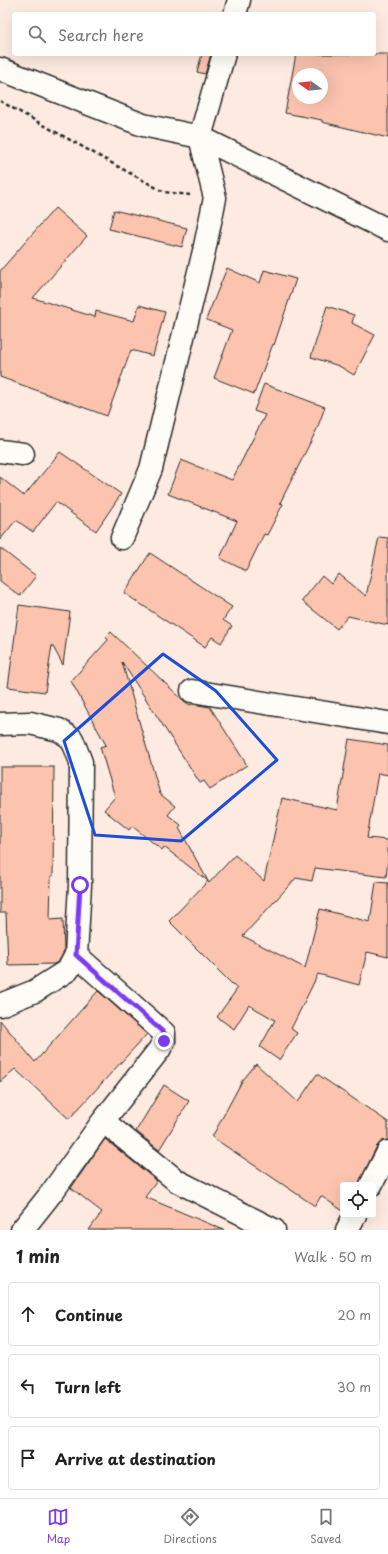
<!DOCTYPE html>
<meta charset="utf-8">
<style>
:root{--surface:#fff;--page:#f2f2f2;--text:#222;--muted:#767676;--line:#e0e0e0;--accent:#7c3aed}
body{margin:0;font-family:"Playpen Sans",sans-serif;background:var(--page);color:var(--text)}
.controls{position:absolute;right:12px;bottom:12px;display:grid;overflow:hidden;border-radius:4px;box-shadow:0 4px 16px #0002}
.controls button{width:36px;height:36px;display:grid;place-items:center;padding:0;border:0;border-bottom:1px solid var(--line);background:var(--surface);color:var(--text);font:20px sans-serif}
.compass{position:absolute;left:292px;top:68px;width:36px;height:36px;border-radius:50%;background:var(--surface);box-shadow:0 4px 16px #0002;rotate:285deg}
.stop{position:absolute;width:12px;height:12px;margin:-9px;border:3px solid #7c3aed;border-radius:50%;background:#fff}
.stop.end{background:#7c3aed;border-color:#fff;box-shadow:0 1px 4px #0008}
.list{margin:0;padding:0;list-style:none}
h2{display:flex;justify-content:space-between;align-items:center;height:52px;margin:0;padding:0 16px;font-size:17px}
h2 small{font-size:13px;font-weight:400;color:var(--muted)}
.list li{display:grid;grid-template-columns:26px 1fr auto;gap:12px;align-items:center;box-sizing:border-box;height:64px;margin:0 8px 8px;padding:0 8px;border:1px solid var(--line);border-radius:4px}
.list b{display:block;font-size:15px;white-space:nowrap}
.list em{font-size:13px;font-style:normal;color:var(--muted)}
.icon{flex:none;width:22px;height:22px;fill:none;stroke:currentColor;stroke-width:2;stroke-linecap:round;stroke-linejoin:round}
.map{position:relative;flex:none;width:388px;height:1230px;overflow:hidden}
.search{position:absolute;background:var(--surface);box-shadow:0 4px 16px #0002;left:12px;right:12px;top:12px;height:44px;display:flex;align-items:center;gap:10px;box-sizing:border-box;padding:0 14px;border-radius:4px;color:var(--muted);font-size:15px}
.sheet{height:268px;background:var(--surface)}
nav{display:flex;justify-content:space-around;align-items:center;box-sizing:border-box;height:56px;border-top:1px solid var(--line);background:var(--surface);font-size:11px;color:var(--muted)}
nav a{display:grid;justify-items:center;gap:2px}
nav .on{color:var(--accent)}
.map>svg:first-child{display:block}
</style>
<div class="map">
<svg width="388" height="1230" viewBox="0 0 388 1230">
<rect width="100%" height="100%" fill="#fdebe1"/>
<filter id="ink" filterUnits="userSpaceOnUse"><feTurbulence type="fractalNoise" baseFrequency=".025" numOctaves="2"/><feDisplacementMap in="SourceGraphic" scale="8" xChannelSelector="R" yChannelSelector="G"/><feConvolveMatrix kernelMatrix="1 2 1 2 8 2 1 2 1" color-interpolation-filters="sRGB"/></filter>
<g filter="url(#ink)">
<!-- building -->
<path fill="#fcc4af" stroke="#2b2b2b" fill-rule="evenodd" d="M202,54H211L205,74L197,72Z
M296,54H388V138L322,122V120L285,113ZM298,74H322V98H298Z
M55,208L87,236L33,298L95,317L96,311L134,321L139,305L165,312L153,356L131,350L107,416L0,377V271Z
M114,210L187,228L182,247L109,229Z
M227,268L260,283L264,270L296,279L274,345L273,344L254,394L214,378L232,330L207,320V317Z
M327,306L354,315L352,323L375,335L354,375L339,366L311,357Z
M264,384L325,407L317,429L280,503L283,504L267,535L264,534L246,571L220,558L237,521L168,494L181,460L232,480L265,415L254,411Z
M60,452L121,494L96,531L56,502L33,532L16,520L0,540V477L24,496Z
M379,537L388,538V625L348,616L337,629L302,601L322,576L331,584L339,574L366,596Z
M0,548L36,576L20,596L0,581Z
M150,553L232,607L223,620L232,626L221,643L212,637L205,647L124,593Z
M19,605L70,612L63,665L52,645L45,692L8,687Z
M111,632L184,701L190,705L192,704L210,707L247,765L210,789L204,781L200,783L122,662L160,794L175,806L168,815L181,825L179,828L209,883L235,855L264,881L282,798L337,810L349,739L388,745V775L378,773L367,838L388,840V861L386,877L315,868L312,881L296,878L243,936L305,968L320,909L370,922L376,882L388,883V957L367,952L359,985L318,974L291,1029L290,1028L297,1033L279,1060L260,1047L275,1020L249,1005L234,1029L217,1017L237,989L169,921L208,881L164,847L162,850L132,826L129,830L104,810L115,797L100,747L106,745L71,681L108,640L106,637Z
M0,767H54L53,876H51L50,920L63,919L64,952L59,961L54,964L8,965L6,913H0Z
M98,991L147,1034L69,1119L15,1069L0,1082V1020L35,1062Z
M256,1064L298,1102L317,1074L388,1122V1140L382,1141L377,1146L358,1185H343V1211L321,1196L315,1206L212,1137L242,1081Z
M164,1085L189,1101L159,1150L136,1131Z
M105,1139L157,1181L145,1197L224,1230H89L102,1212L71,1188Z"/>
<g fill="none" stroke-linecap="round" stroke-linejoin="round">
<defs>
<path id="street" d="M235,14L239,0
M0,69L143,125L200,137L388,230
M0,451L23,454
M122,538L151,469L204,251L215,198L200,137L224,54
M192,691L388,723
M0,724L30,723L59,730L72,739L81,762L80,885L76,955L68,970L35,991L0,1005
M103,1121L177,1181L274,1230
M371,1185L388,1152
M22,1230L53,1191L103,1121L159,1050L164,1041V1033L76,955
M347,1230L355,1215"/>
</defs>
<!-- street casing -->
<use href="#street" stroke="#2b2b2b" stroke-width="25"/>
<!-- path -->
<path stroke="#2b2b2b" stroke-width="2.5" stroke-dasharray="4 3" stroke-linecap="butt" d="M0,101L164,192L190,195"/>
<!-- street -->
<use href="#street" stroke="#fdfcf7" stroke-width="22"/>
</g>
</g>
<g fill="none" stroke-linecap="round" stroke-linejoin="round" filter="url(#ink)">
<!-- route -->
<path stroke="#7c3aed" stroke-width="5" d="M80,885L76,955L164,1033V1041"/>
</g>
<!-- marked area -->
<path fill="none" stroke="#1d4ed8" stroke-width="3" stroke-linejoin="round" d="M163,654L216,691L277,760L181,841L95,835L64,741Z"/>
</svg>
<div class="controls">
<button><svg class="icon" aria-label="locate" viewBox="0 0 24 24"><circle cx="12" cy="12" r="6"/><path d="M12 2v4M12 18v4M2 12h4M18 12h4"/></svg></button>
</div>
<svg class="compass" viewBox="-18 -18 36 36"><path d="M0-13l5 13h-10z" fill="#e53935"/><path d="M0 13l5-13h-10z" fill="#767676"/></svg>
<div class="stop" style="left:80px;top:885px"></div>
<div class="stop end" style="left:164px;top:1041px"></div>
<div class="search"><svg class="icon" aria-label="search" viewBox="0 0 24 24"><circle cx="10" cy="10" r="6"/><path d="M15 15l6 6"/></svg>Search here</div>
</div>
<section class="sheet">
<h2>1 min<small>Walk · 50 m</small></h2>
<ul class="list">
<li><svg class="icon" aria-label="ahead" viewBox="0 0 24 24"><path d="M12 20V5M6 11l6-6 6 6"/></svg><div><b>Continue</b></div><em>20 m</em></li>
<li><svg class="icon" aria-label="left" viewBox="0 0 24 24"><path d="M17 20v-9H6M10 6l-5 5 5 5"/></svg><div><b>Turn left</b></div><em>30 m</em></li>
<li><svg class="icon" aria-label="arrive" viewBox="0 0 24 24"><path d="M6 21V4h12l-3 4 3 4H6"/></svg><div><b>Arrive at destination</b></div></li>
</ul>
</section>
<nav>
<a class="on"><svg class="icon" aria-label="map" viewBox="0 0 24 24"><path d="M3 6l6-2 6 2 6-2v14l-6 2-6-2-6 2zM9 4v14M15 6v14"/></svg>Map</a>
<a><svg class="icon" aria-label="directions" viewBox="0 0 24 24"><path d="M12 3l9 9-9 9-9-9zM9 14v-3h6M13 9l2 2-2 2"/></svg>Directions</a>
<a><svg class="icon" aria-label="saved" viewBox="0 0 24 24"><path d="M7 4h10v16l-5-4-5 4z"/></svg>Saved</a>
</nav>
